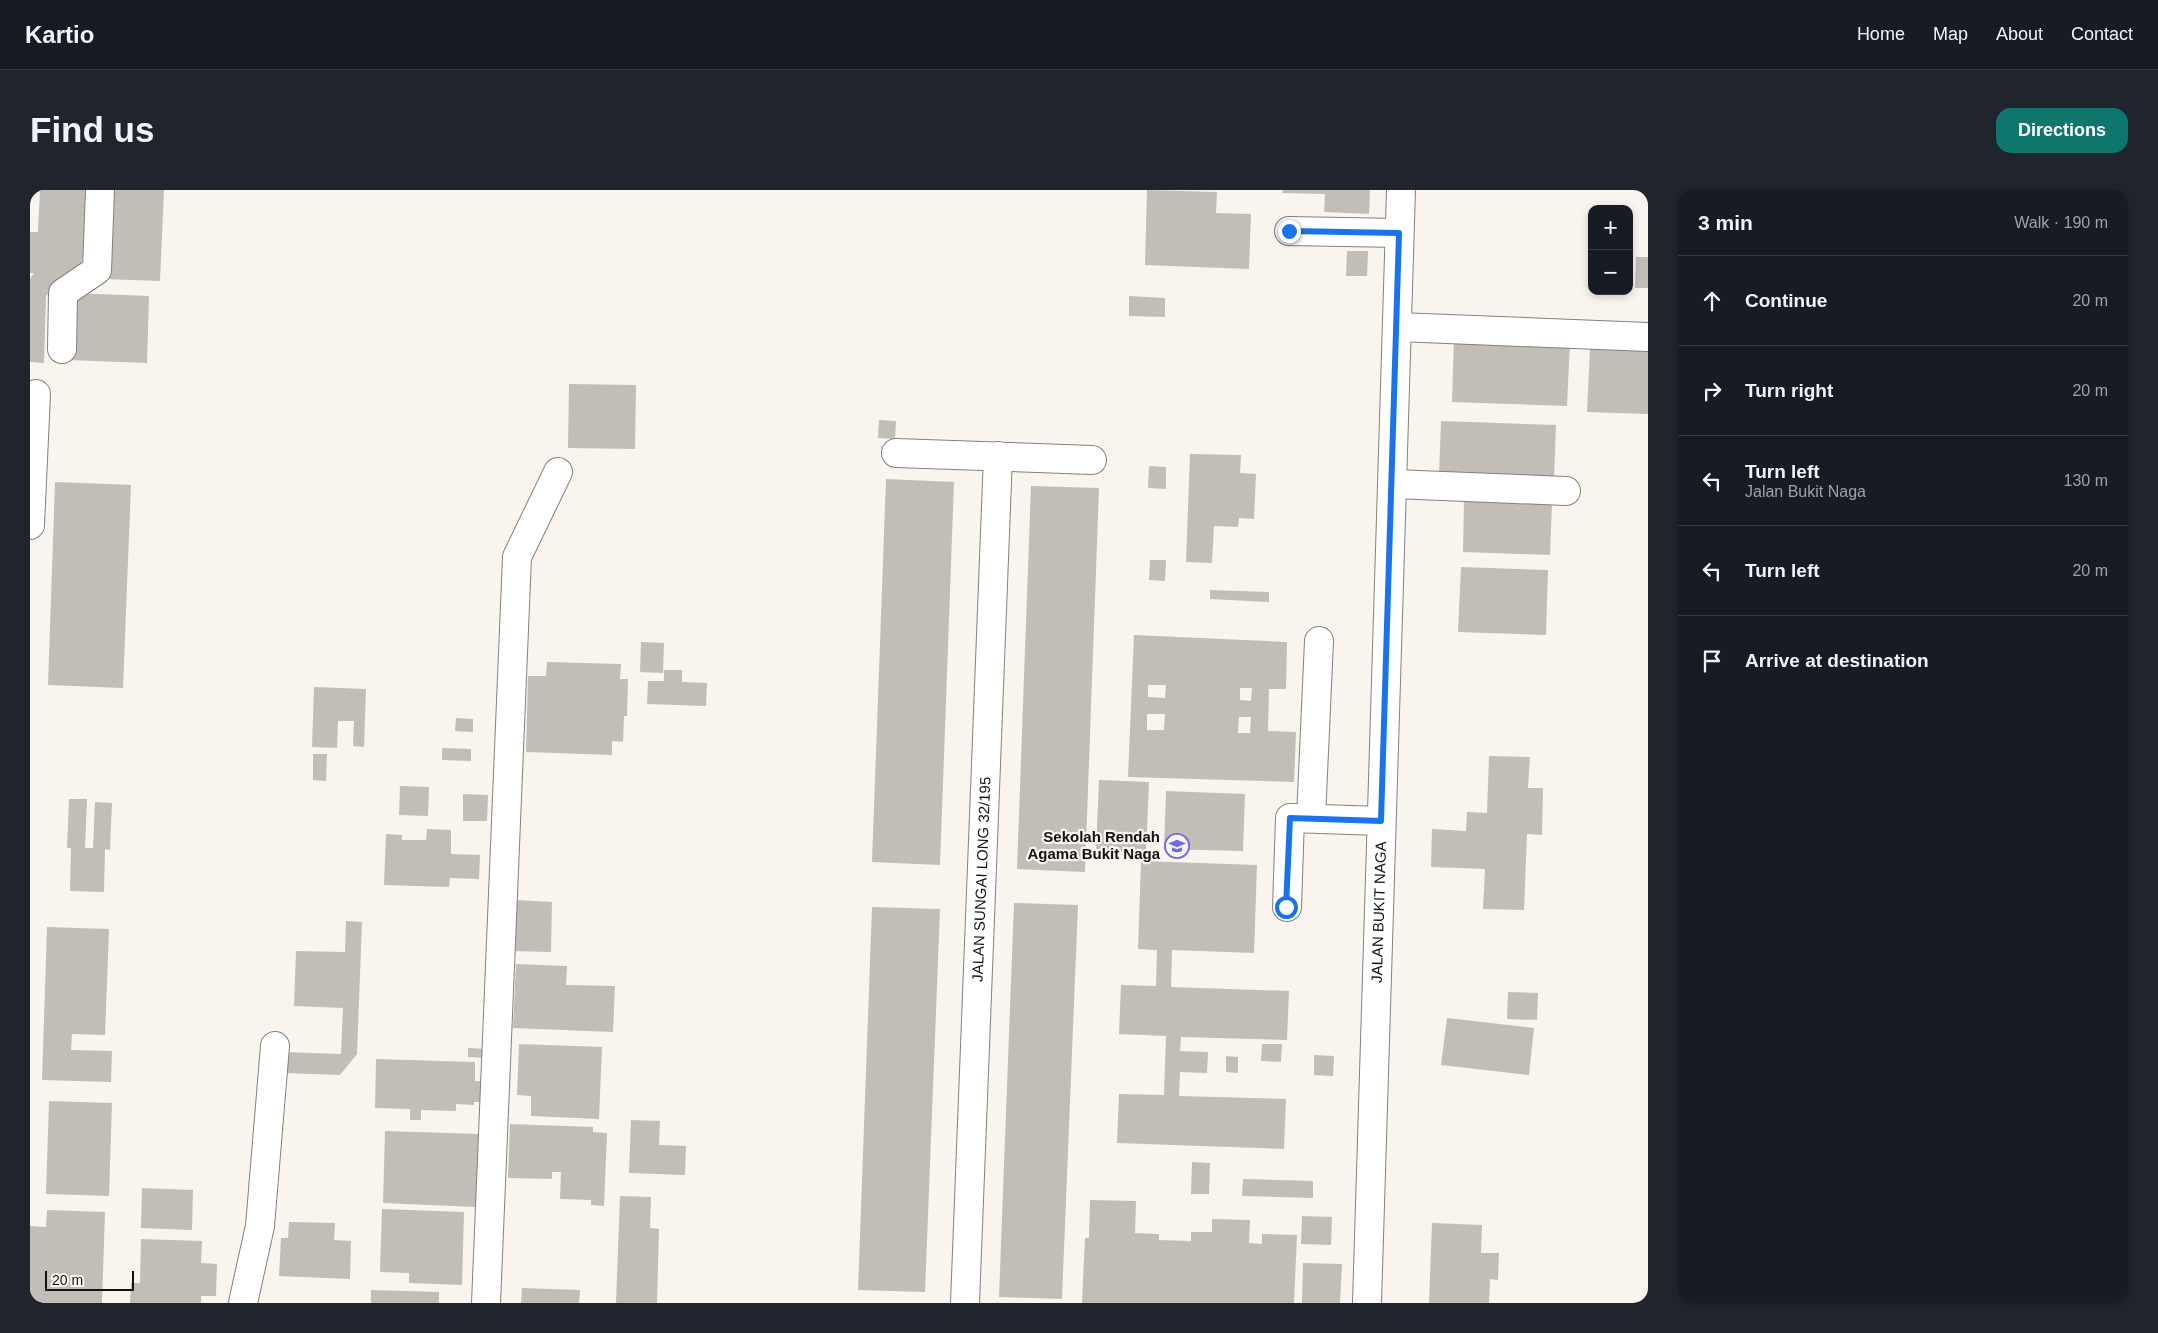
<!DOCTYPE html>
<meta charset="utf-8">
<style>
:root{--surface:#171b24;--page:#20242c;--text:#f1f3f6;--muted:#9ea1a6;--line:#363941;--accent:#0f766e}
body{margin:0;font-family:Arial,sans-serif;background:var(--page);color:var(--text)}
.controls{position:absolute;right:15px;top:15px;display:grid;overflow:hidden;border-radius:10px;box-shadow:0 2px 8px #0003}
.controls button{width:45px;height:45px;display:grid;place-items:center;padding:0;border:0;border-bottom:1px solid var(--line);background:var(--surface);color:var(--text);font:25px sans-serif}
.scale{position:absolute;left:15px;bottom:12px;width:89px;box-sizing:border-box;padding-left:5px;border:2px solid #131210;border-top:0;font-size:14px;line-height:18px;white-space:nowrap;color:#131210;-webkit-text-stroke:4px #f9f4ee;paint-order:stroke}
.stop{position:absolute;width:15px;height:15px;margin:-11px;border:4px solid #1a73e8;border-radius:50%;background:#fff}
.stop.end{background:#1a73e8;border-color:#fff;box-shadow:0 1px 5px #0008}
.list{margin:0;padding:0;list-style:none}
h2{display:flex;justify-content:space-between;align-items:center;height:65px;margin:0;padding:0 20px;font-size:21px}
h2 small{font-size:16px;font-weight:400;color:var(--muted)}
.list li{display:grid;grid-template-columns:32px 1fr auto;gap:15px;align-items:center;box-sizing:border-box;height:90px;padding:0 20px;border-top:1px solid var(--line)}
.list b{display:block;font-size:19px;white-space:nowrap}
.list p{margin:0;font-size:16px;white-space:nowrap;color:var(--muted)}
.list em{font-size:16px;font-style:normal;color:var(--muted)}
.icon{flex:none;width:28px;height:28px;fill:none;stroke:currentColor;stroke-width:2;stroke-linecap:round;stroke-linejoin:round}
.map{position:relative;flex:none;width:1618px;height:1113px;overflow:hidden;border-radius:15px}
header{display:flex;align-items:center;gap:30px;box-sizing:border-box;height:70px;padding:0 25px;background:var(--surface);border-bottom:1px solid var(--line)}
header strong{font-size:24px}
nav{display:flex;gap:28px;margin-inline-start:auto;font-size:18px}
.intro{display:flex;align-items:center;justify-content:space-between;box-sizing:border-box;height:120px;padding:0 30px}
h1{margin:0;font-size:35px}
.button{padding:12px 22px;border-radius:15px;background:var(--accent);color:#fff;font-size:18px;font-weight:700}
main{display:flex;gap:30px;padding:0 30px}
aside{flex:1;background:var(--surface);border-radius:15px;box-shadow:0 2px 8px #0003}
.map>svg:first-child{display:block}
</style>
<header>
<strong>Kartio</strong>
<nav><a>Home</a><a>Map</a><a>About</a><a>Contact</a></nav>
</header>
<div class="intro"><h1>Find us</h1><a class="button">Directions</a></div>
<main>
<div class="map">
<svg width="1618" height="1113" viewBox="0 0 1618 1113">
<rect width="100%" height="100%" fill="#f9f4ee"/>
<!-- building -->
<path fill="#c2bdb7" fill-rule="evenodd" d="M10,0H56L52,86L35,85L16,106L14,173L0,172V89L4,83H0V42H8Z
M78,0H134L130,91L74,89Z
M1117,0L1187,2L1186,23L1221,24L1219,79L1115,75Z
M1253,0H1340L1339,24L1294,22L1295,4L1252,3Z
M1317,61H1338L1337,86H1316Z
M1606,67H1618V98H1605Z
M42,103L119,106L117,173L39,170Z
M1099,106L1135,108V127L1099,126Z
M1424,148L1540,152L1537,216L1422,212Z
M1560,159L1618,161V224L1557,222Z
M539,194L606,195L605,259L538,258Z
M849,230L866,231L865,249L848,248Z
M1411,231L1526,235L1524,289L1409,285Z
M1160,264L1211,265L1210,283L1226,284L1224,329L1209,328L1208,337L1184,336L1182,373L1156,372Z
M1119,276L1136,277V299L1118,298Z
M856,289L924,292L910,675L842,672Z
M25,292L101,295L93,498L18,495Z
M1001,296L1069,298L1055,682L987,679Z
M1434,311L1522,314L1520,365L1433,362Z
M1120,370H1136L1135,391L1119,390Z
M1431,377L1518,380L1516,445L1428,442Z
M1180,400L1239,402V412L1180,409Z
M1104,445L1257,452L1256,499H1239L1238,541L1266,542L1264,592L1098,587ZM1118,495H1136L1135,508L1118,507ZM1210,498H1222L1221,511L1210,510ZM1117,524H1135L1134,540H1117ZM1209,527H1221L1220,543H1208Z
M611,452L634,453L633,483L610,482Z
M517,472L591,474L590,489H598L597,526H594L593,552L582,551V565L496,562L498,486H516Z
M634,480H652V492L677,493L676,516L617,514L618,491H634Z
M284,497L336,499L334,557L323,556L324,531H308L307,558L282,557Z
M426,528L443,529V542L425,541Z
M412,558L441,559V571L412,570Z
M283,564H297L296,591L283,590Z
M1459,566L1500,567L1498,598H1513L1512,645L1497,644L1494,720L1453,719L1455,679L1401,677L1402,639L1436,641L1437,622L1457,623Z
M1069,590L1119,592L1116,662L1066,660Z
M370,596L399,597L398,626L369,625Z
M1136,601L1215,604L1213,661L1134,659Z
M433,604L458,605L457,631H433Z
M39,609H57L55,658H63L65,612L82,613L80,660L75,659L74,702L40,701L41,658H37Z
M397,639L421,640V664L450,665L449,689L420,688L419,697L354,695L356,644L372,645V650H396Z
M1111,671L1227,675L1224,763L1142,760L1141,797L1259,801L1257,850L1151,847L1150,861L1178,862L1177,883L1150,882L1149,906L1256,909L1254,959L1087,953L1089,904L1134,905L1136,846L1089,844L1091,795L1126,796L1127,760L1108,759Z
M485,710L522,712L521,762L483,761Z
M984,713L1048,715L1032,1109L969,1107Z
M842,717L910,719L895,1102L828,1100Z
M316,731L332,732L327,864L310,885L254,883L255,862L311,864L313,818L264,816L266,761L315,762Z
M17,737L79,739L75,845L42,844L41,860L82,861L81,892L12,890Z
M486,774L537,776L536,795L585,796L583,842L483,838Z
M1478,802L1508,803L1507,830L1477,829Z
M1417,828L1504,838L1499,885L1411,875Z
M489,854L572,857L569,929L501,926V906L487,905Z
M1232,854H1252L1251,872L1231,871Z
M438,858L457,859V868L438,867Z
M1284,865L1304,866L1303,886L1284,885Z
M1196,866L1208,867V883L1196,882Z
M346,869L445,872V891H453L452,912H444V915L426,914V921L391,920V930H380V919L345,918Z
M19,911L82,913L79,1006L16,1004Z
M601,930L630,931L629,955L656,956L655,985L599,983Z
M480,934L563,937V942L577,943L574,1016L561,1015V1010L530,1009L531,982H522V989L478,988Z
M355,941L449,944L446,1017L353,1013Z
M1162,972L1180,973L1179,1004H1161Z
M1213,989L1283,991V1008L1212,1006Z
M112,998L163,1000L162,1040L111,1038Z
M590,1006L621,1007L620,1038L629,1039L627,1113H586Z
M1060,1010L1106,1011L1105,1043L1129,1044V1050L1161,1051V1042H1182V1029L1220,1030L1219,1053L1232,1054V1044L1267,1045L1264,1113H1052L1055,1048H1059Z
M352,1019L434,1022L432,1095L379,1093V1083L350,1082Z
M17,1020L75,1022L72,1113H0V1036L16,1037Z
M1272,1026L1302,1027L1301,1055L1271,1054Z
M259,1032L305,1033L304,1050L321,1051L320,1089L249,1086L251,1048H258Z
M1402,1033L1452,1035L1451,1063H1469L1468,1090L1460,1089L1459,1113H1399Z
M111,1049L172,1051L171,1073L187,1074L186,1106H171V1113H100L101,1093H110Z
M1273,1073L1312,1074L1310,1113H1272Z
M492,1098L550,1100L549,1113H491Z
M341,1100L409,1102V1113H341Z"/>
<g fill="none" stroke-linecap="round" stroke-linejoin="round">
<defs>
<g id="minor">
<path d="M1259,41L1369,43"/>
<path d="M1368,137L1618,147"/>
<path d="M32,159L33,103L67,80L70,0"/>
<path d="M866,263L1062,270"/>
<path d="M1363,294L1536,301"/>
<path d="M0,335L6,204"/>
<path d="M1281,628L1289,451"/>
<path d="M1257,717L1260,628L1351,631"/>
<path d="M213,1113L230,1036L245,856"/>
<path d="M456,1113L487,367L528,282"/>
<path id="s1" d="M935,1113L968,266"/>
<path id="s2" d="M1337,1113L1371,0"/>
</g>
</defs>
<!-- minor casing -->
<use href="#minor" stroke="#84807b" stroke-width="30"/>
<!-- minor -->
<use href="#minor" stroke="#fff" stroke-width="28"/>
</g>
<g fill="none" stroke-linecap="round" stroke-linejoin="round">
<!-- route -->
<path stroke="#1a73e8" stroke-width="6" d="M1256,717L1260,628L1351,631L1369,43L1259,41"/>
</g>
<!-- icons -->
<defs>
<symbol id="school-ring" viewBox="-11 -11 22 22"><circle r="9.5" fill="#f9f4ee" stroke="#6e6be5" stroke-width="1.5"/><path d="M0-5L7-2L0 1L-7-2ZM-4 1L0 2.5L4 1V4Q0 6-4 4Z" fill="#6e6be5"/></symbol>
</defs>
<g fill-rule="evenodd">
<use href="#school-ring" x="1133" y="642" width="28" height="28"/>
</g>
<g text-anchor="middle" stroke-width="4.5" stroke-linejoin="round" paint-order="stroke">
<!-- poi labels -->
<g font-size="15" font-weight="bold" fill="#131210" stroke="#f9f4ee" text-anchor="end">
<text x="1130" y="652">Sekolah Rendah<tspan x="1130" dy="17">Agama Bukit Naga</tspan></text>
</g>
<!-- street labels -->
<g font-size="15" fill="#131210" stroke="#f9f4ee">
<text dy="5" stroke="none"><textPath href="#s1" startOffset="424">JALAN SUNGAI LONG 32/195</textPath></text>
<text dy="5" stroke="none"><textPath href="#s2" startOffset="391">JALAN BUKIT NAGA</textPath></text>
</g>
</g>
</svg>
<div class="controls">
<button>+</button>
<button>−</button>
</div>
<div class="scale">20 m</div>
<div class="stop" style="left:1256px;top:717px"></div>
<div class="stop end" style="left:1259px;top:41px"></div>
</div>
<aside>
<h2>3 min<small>Walk · 190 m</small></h2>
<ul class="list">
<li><svg class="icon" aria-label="ahead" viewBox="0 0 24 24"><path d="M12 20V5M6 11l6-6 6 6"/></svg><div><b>Continue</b></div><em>20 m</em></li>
<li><svg class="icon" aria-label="right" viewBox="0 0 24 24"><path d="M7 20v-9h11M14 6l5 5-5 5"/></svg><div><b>Turn right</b></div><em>20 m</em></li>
<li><svg class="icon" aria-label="left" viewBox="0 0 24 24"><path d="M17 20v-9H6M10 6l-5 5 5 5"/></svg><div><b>Turn left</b><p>Jalan Bukit Naga</p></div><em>130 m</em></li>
<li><svg class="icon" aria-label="left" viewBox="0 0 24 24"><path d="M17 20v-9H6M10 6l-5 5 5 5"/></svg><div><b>Turn left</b></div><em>20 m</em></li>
<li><svg class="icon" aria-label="arrive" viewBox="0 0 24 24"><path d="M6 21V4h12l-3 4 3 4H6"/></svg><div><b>Arrive at destination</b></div></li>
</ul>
</aside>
</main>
